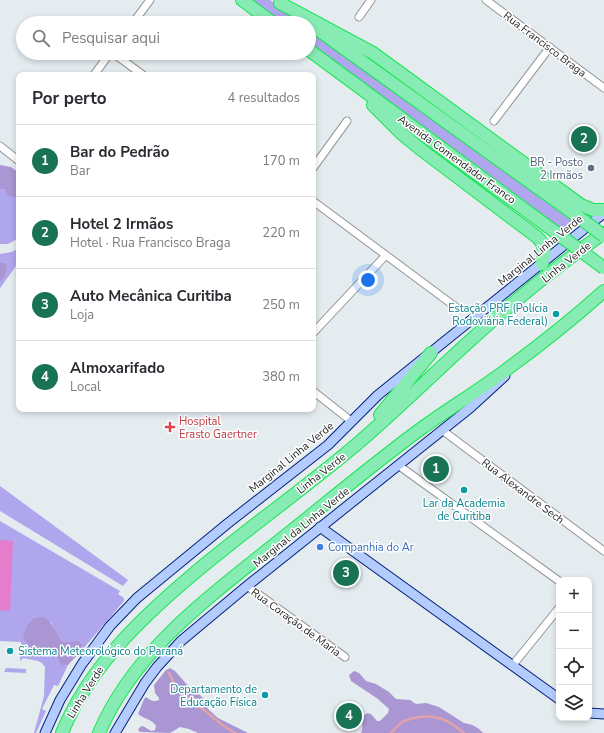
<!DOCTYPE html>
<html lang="pt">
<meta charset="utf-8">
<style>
:root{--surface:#fff;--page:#f7f7f7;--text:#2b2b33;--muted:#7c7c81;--line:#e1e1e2;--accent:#187355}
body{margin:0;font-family:"Nunito Sans",sans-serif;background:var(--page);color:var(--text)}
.controls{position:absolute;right:12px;bottom:12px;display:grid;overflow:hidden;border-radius:8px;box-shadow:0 2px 6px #0003}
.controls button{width:36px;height:36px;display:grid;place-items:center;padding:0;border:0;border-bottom:1px solid var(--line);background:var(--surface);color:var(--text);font:20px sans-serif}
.you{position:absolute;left:368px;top:280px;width:14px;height:14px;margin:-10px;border:3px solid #fff;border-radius:50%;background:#1a73e8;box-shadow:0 0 0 6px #1a73e833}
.badge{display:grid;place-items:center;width:26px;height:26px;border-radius:50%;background:var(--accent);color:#fff;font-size:13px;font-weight:700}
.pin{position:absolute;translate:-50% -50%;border:2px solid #fff;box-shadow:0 1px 4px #0006}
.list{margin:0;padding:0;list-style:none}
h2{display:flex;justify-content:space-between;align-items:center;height:52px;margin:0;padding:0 16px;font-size:17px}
h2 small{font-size:13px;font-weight:400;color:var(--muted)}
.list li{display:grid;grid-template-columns:26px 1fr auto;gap:12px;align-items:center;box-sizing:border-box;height:72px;padding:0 16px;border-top:1px solid var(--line)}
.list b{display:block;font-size:15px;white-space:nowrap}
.list p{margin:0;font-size:13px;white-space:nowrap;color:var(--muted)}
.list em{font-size:13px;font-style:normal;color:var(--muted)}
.icon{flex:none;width:22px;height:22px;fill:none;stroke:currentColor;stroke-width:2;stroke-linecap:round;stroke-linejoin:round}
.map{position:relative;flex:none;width:604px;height:733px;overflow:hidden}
.search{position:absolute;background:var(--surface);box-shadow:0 2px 6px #0003;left:16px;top:16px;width:300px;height:44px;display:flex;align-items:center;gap:10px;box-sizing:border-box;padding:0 14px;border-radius:22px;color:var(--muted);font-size:15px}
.panel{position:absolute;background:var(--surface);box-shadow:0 2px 6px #0003;left:16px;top:72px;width:300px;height:340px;border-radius:8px}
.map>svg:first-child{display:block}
</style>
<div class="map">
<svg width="604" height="733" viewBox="0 0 604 733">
<rect width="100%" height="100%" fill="#e4ecf0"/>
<!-- grass -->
<path fill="#afa6ed" d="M251,0H270L302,23H282Z
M309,28L576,224L565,233L309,43Z
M3,189L5,190L12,197H19V238L8,244H0V190Z
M19,248V262L0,288V282L5,263L0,262V254L12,252Z
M0,486L128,580L123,586L0,511Z
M0,521L120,591L118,594L124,598V601L82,650V644L78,640L70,642L62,641L56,633L51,622L41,652L53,653L57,655L59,662L62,666L68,665L58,686L54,685L42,709L46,711L36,733H34L44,696L45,667L42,663L38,661L23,658L20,661V656L22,654L21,642L0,641Z
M6,668L26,669V673L4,672Z"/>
<!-- forest -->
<path fill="#a996d2" d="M0,165L11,167L19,173V197H12L7,195L5,190L3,189L0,190Z
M0,262L5,263C9,271 5,276 0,282Z
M44,617C53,623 56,633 62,641L70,642L78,640L82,644V650L68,665L62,666L59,662L57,655C42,648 33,655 23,637L27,626L34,618Z
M170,668L175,671L189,687L198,693L205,700L208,709L218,718L248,733H198L189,729L180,727L170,733L140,732L138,730L140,727L143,726L151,731L155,730L156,726C152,719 144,719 138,714L144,699L146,697C151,701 154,702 159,700V698L155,693L154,685L166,670Z
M354,671L359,673L366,681L376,684L389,692L396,699L410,700L416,704L426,703L439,707L464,723C472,724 478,727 483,733H361C365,724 358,720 367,713L371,714L377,721H380L388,713L389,709L378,699L351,681L349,675Z"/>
<!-- pitch -->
<path fill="#e47dcc" d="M0,540L13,541L10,611L0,610Z"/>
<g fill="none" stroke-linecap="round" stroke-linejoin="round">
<!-- stream -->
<path stroke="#e0a1ab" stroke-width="2.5" d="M169,673L176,687L182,694L193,701L221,724L235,733
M391,733C395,729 398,725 402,722C406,720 410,719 414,718C434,713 449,720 464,733"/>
<defs>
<path id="street" d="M486,0L604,88
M359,17L371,0
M133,23L150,0
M113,53L143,75
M94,75L110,53
M494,121L550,47
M0,146L19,161
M313,168L347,121
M313,201L457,308
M313,333L386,255
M313,391L351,421
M442,430L604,551
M398,465L559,581
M247,586L345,657
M512,666L559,608"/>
<path id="secondary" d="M320,527L559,699
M589,713L604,714
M45,733L60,700L82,664L110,626L137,598L227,524L328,445L378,395L604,213
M115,733L145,683L157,667L181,641L247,586L470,408L505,376"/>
<path id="highway" d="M242,0L273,23
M280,3L373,53L581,205L593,210H604
M317,29L584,221
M309,50L562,237
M373,105L402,134L423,151L537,237C546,245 544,253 542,264
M380,415L431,353
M62,733C88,669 139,620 191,576C245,530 303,490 357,444C397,410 434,373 473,338C514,301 558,265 604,233
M99,733C133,653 204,601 270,548C321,508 370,466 422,428C450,408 479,390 506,370C540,345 573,319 604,291"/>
</defs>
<!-- street casing -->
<use href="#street" stroke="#959595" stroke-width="9"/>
<!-- secondary casing -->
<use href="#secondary" stroke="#00217a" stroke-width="11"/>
<!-- highway casing -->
<use href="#highway" stroke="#19e552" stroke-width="14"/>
<!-- street -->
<use href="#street" stroke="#fff" stroke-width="7"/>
<!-- secondary -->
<use href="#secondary" stroke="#b4ccfd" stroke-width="9"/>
<!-- highway -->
<use href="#highway" stroke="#87ecb3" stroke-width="12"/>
<defs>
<path id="highway-bridge" d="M584,221L604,236
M562,237L604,268"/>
</defs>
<!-- highway-bridge casing -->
<use href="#highway-bridge" stroke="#19e552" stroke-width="14" stroke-linecap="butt"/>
<!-- highway-bridge -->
<use href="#highway-bridge" stroke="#87ecb3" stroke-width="12"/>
</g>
<!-- markers -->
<circle fill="#5c6f8a" stroke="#fff" stroke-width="1.5" cx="591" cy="168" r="4"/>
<g fill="#0f9aa8" stroke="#fff" stroke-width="1.5">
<circle cx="556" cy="314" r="4"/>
<circle cx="464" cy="490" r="4"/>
<circle cx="10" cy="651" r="4"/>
<circle cx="265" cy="695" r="4"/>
</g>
<path fill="#e0444e" stroke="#fff" stroke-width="1.5" d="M168 421h4v4h4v4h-4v4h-4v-4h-4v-4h4z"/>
<circle fill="#3f7fe0" stroke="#fff" stroke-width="1.5" cx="320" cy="547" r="4"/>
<g text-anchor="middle" stroke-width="3" stroke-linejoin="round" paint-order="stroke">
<!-- street labels -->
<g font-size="11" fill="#1e1e1e" stroke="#fff">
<text transform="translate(545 44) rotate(37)" y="4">Rua Francisco Braga</text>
<text transform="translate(457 159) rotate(36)" y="4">Avenida Comendador Franco</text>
<text transform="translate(540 250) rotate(-39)" y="4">Marginal Linha Verde</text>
<text transform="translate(566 262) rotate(-38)" y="4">Linha Verde</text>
<text transform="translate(291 457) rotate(-39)" y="4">Marginal Linha Verde</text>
<text transform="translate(321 473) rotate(-38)" y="4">Linha Verde</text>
<text transform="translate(523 491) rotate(37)" y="4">Rua Alexandre Sech</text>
<text transform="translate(301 527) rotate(-39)" y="4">Marginal da Linha Verde</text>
<text transform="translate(296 622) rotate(36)" y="4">Rua Coração de Maria</text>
<text transform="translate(85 692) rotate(-58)" y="4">Linha Verde</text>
</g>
<!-- service labels -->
<g font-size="11" fill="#4e5e75" stroke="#fff" text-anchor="end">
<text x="583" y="166">BR - Posto<tspan x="583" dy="13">2 Irmãos</tspan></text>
</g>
<!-- culture labels -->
<g font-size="11" fill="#0d838f" stroke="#fff" text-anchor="end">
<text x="548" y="312">Estação PRF (Polícia<tspan x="548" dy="13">Rodoviária Federal)</tspan></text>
<text x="464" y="507" text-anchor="middle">Lar da Academia<tspan x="464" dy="13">de Curitiba</tspan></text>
<text x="18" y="655" text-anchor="start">Sistema Meteorológico do Paraná</text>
<text x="257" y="693">Departamento de<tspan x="257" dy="13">Educação Física</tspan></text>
</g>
<!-- health labels -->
<g font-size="11" fill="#be3a42" stroke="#fff" text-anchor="start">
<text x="179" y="425">Hospital<tspan x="179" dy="13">Erasto Gaertner</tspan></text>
</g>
<!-- shop labels -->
<g font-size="11" fill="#366cbe" stroke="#fff" text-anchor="start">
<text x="328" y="551">Companhia do Ar</text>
</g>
</g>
</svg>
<div class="controls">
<button>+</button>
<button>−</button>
<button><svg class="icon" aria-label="locate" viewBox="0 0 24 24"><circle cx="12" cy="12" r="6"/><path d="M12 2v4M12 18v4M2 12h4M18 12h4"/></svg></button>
<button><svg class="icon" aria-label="layers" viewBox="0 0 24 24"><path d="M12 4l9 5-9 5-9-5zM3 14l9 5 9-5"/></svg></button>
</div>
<div class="you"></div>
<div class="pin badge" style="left:436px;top:469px">1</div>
<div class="pin badge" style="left:584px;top:139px">2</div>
<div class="pin badge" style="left:346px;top:573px">3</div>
<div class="pin badge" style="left:349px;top:716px">4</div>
<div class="search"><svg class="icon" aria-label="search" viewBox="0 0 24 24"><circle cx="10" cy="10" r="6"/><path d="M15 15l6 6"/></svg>Pesquisar aqui</div>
<section class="panel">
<h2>Por perto<small>4 resultados</small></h2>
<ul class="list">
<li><span class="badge">1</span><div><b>Bar do Pedrão</b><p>Bar</p></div><em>170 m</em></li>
<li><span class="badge">2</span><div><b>Hotel 2 Irmãos</b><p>Hotel · Rua Francisco Braga</p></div><em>220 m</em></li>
<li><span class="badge">3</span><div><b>Auto Mecânica Curitiba</b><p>Loja</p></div><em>250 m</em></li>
<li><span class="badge">4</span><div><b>Almoxarifado</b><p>Local</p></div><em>380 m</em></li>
</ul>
</section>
</div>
